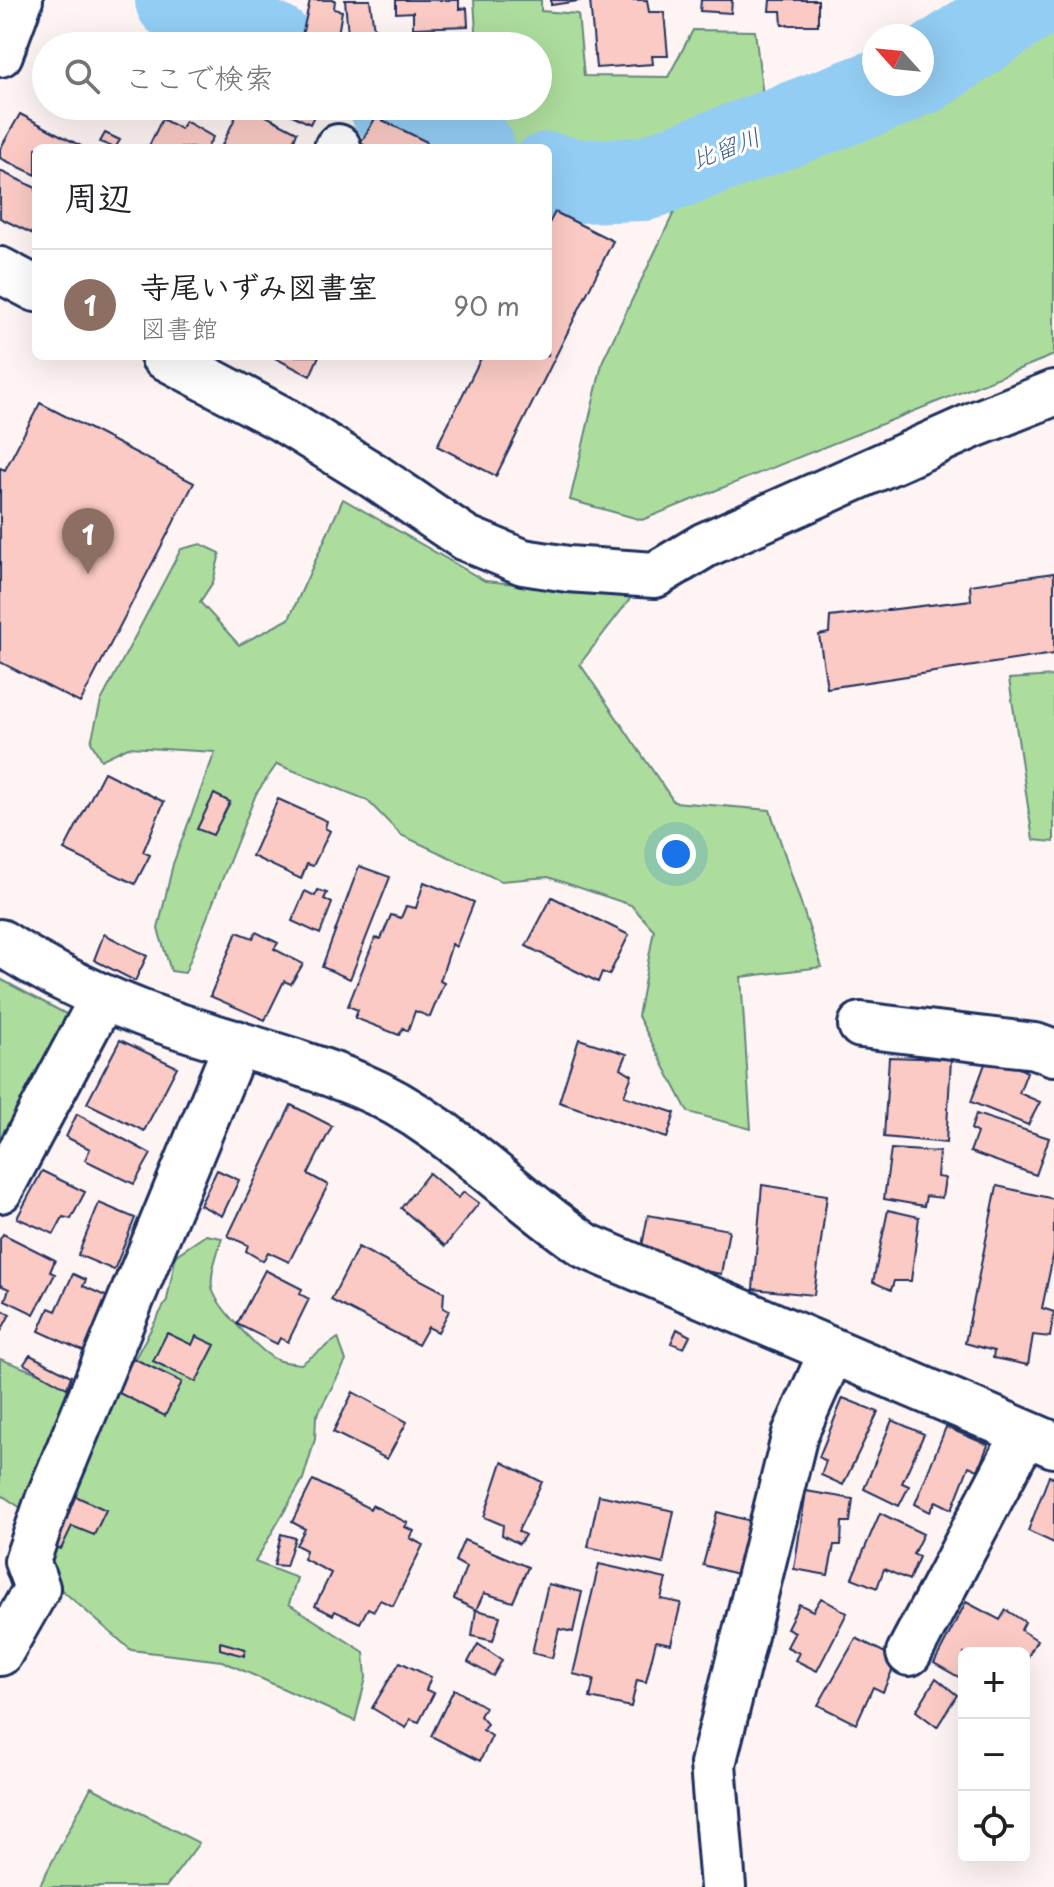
<!DOCTYPE html>
<html lang="ja">
<meta charset="utf-8">
<style>
:root{--surface:#fff;--page:#f2f2f2;--text:#202124;--muted:#757577;--line:#e0e0e0;--accent:#d1495b}
body{margin:0;font-family:"Playpen Sans","Klee One",sans-serif;background:var(--page);color:var(--text)}
.controls{position:absolute;right:24px;bottom:24px;display:grid;overflow:hidden;border-radius:12px;box-shadow:0 8px 32px #0002}
.controls button{width:72px;height:72px;display:grid;place-items:center;padding:0;border:0;border-bottom:2px solid var(--line);background:var(--surface);color:var(--text);font:40px sans-serif}
.compass{position:absolute;left:862px;top:24px;width:72px;height:72px;border-radius:50%;background:var(--surface);box-shadow:0 8px 32px #0002;rotate:297deg}
.you{position:absolute;left:676px;top:854px;width:28px;height:28px;margin:-20px;border:6px solid #fff;border-radius:50%;background:#1a73e8;box-shadow:0 0 0 12px #1a73e833}
.badge{display:grid;place-items:center;width:52px;height:52px;border-radius:50%;background:var(--accent);color:#fff;font-size:26px;font-weight:700}
.pin{position:absolute;translate:-50% -66px;filter:drop-shadow(0 2px 4px #0008)}
.pin::after{content:'';position:absolute;top:42px;width:28px;height:24px;background:inherit;clip-path:polygon(0 0,100% 0,50% 100%)}
.list{margin:0;padding:0;list-style:none}
h2{display:flex;justify-content:space-between;align-items:center;height:104px;margin:0;padding:0 32px;font-size:34px}
h2 small{font-size:26px;font-weight:400;color:var(--muted)}
.list li{display:grid;grid-template-columns:52px 1fr auto;gap:24px;align-items:center;box-sizing:border-box;height:112px;padding:0 32px;border-top:2px solid var(--line)}
.list b{display:block;font-size:30px;white-space:nowrap}
.list p{margin:0;font-size:26px;white-space:nowrap;color:var(--muted)}
.list em{font-size:26px;font-style:normal;color:var(--muted)}
.icon{flex:none;width:44px;height:44px;fill:none;stroke:currentColor;stroke-width:2;stroke-linecap:round;stroke-linejoin:round}
.map{position:relative;flex:none;width:1054px;height:1887px;overflow:hidden}
.search{position:absolute;background:var(--surface);box-shadow:0 8px 32px #0002;left:32px;top:32px;width:520px;height:88px;display:flex;align-items:center;gap:20px;box-sizing:border-box;padding:0 28px;border-radius:44px;color:var(--muted);font-size:30px}
.panel{position:absolute;background:var(--surface);box-shadow:0 8px 32px #0002;left:32px;top:144px;width:520px;height:216px;border-radius:12px}
.map>svg:first-child{display:block}
</style>
<div class="map">
<svg width="1054" height="1887" viewBox="0 0 1054 1887">
<rect width="100%" height="100%" fill="#fef4f3"/>
<filter id="ink" filterUnits="userSpaceOnUse"><feTurbulence type="fractalNoise" baseFrequency=".0125" numOctaves="2"/><feDisplacementMap in="SourceGraphic" scale="16" xChannelSelector="R" yChannelSelector="G"/><feConvolveMatrix kernelMatrix="1 2 1 2 8 2 1 2 1" color-interpolation-filters="sRGB"/></filter>
<g filter="url(#ink)">
<!-- green -->
<path fill="#addd9d" stroke="#64867e" stroke-width="2" d="M474,0H541V11L578,14L584,76L668,77L693,30L755,31L764,105L648,167L581,172L548,165V148H491L452,127L460,106H538V46H477Z
M1046,0H1054V355L642,520L570,500L603,360L680,200L772,141L920,90Z
M343,499L485,581L633,595L580,664L674,802L770,810L822,967L741,977L751,1129L688,1112L638,1016L654,930L631,905L548,877L501,881L401,835L367,800L277,764L256,794L185,973L171,971L158,929L173,864L215,752L128,747L101,760L91,742L101,701L181,549L201,544L220,553L213,582L200,602L239,645L289,619Z
M1054,676V842L1033,840L1009,679Z
M0,979L68,1015L0,1148Z
M206,1235L222,1238C218,1253 210,1271 212,1287C214,1304 261,1353 277,1360C284,1363 294,1363 301,1364L338,1338L346,1361L316,1417L315,1439L303,1479L255,1562L297,1578L289,1604L364,1652L366,1678L355,1721L222,1661L131,1650L41,1572L70,1477L167,1300L176,1255Z
M0,1359L84,1390L30,1514L0,1494Z
M91,1787L199,1843L166,1887H39Z"/>
<g fill="none" stroke-linecap="round" stroke-linejoin="round">
<!-- river -->
<path stroke="#93cdf3" stroke-width="84" d="M177,0L274,46
M922,73L1030,0
M391,106L473,148
M548,174L577,181L644,179L898,84"/>
</g>
<!-- building -->
<path fill="#fbcac4" stroke="#1b2f5e" stroke-width="2" d="M310,0H335L334,9L342,11L336,46L301,40Z
M345,0H370L376,46H349Z
M396,0H459V9L467,8L468,26L413,28V12L396,13Z
M551,0H579V1L551,5Z
M590,0H647L649,12H664L668,56H652L653,64L596,68Z
M701,0H732L731,13L700,11Z
M770,0H818V25H782L781,11H769Z
M397,38L415,46H393Z
M241,106H247L297,132L291,148H228L222,145Z
M274,106H319L310,124Z
M20,114L81,146L79,148H36V175L0,158V149Z
M376,117L427,142L424,148H366L367,146L360,144Z
M162,119L181,129L185,121L213,137L207,148H148Z
M105,133L120,140L115,148L100,142Z
M0,171L36,188V230L33,234L0,218Z
M555,212L613,241L496,476L437,446L482,356H548V225Z
M271,356H319L310,376Z
M40,403L194,483L80,703L0,662V468L5,470Z
M1054,573V654L827,688L819,635L829,633L830,617L971,600L970,585Z
M104,772L164,802L143,852L150,855L135,884L64,850Z
M214,794L230,802L213,835L197,829Z
M278,799L327,821L325,828L330,831L313,866L307,864L301,879L252,856Z
M359,866L390,877L350,979L322,967Z
M424,882L474,902L456,947L452,944L440,981L444,983L430,1017L415,1011L408,1031L403,1028L399,1035L355,1018L358,1010L348,1006L375,938L381,939L391,915L401,918L406,906L416,908Z
M318,890L327,893L324,899L332,903L320,934L292,921L305,891L315,896Z
M552,897L629,935L609,975L602,972L598,982L526,946Z
M237,932L253,938L256,932L278,943L274,949L303,964L291,984L284,981L265,1020L210,996Z
M104,934L147,956L135,981L94,960Z
M579,1039L627,1054L621,1068L632,1075L624,1096L675,1113L667,1138L559,1102Z
M120,1040L177,1067L144,1131L87,1103Z
M989,1053L1027,1072L1019,1093L1040,1102L1028,1125L971,1102Z
M889,1057L951,1059L946,1143L884,1137Z
M291,1105L332,1126L308,1174L328,1185L289,1262L268,1252L263,1261L246,1251L248,1245L228,1236Z
M77,1114L151,1154L134,1184L85,1160L90,1149L66,1137Z
M976,1114L1049,1138L1036,1175L970,1152L977,1133L971,1129Z
M891,1149L939,1152L937,1177L945,1178L942,1198L926,1196L924,1206L884,1199Z
M217,1170L239,1180L222,1216L200,1205Z
M42,1171L85,1192L71,1219L63,1217L54,1234L17,1218Z
M429,1173L458,1198L464,1192L479,1203L445,1246L401,1208Z
M762,1185L827,1195L814,1295L753,1289Z
M997,1186L1054,1199V1252L1042,1308L1054,1312L1050,1337L1033,1335L1028,1365L993,1358L994,1351L965,1343Z
M99,1203L135,1218L114,1270L78,1255Z
M888,1210L919,1217L911,1281H894L891,1290L873,1282Z
M648,1215L729,1230L721,1274L679,1266V1259L641,1251Z
M3,1234L55,1260L50,1272L55,1274L34,1314L5,1300L9,1289L0,1285V1239Z
M358,1247L444,1292L443,1308L449,1311L438,1332L428,1327L418,1345L331,1300Z
M265,1270L302,1289L300,1294L309,1299L288,1342L280,1338L277,1344L237,1324Z
M73,1274L86,1280L83,1286L112,1299L93,1350L86,1347L85,1352L39,1331L49,1308L56,1311Z
M0,1309L10,1314L0,1333Z
M677,1329L690,1336L684,1348L671,1343Z
M167,1333L192,1345L196,1336L215,1345L196,1382L153,1361Z
M30,1355L71,1376L67,1388L24,1364Z
M133,1358L182,1382L165,1416L117,1392Z
M353,1392L407,1422L387,1459L333,1432Z
M843,1398L878,1412L843,1485L821,1475L826,1461L819,1457Z
M892,1420L924,1434L902,1483L909,1486L899,1506L864,1489Z
M946,1427L988,1445L978,1470L969,1466L952,1509L936,1501L930,1512L915,1504Z
M502,1462L542,1482L518,1531L525,1535L519,1544L502,1535L503,1525L484,1517Z
M1049,1476L1054,1478V1543L1028,1531Z
M313,1480L370,1509L372,1505L408,1523L405,1527L414,1531L410,1538L423,1545L393,1606L380,1600L374,1611L368,1608L360,1623L335,1611L333,1615L315,1606L331,1573L304,1559L306,1550L296,1545L305,1529L292,1522Z
M806,1491L853,1499L850,1522H842L841,1545H834L828,1575L794,1569Z
M71,1494L106,1510L94,1535L72,1526L61,1549L48,1543Z
M599,1495L674,1511L663,1564L588,1547Z
M717,1512L751,1521L737,1574L703,1565Z
M880,1513L923,1534L913,1554L919,1557L909,1580L884,1569L877,1588L852,1578Z
M281,1534L295,1538L286,1566L274,1565Z
M464,1540L528,1567L513,1602L484,1593L476,1610L454,1599L466,1567L455,1561Z
M599,1564L666,1579L661,1599L681,1603L671,1644L656,1641L646,1682L637,1680L631,1707L590,1698L594,1679L573,1674Z
M548,1584L582,1592L573,1632L559,1629L552,1658L532,1653Z
M821,1598L847,1613L817,1671L795,1660L799,1653L787,1647L795,1632L787,1628L799,1604L813,1611Z
M966,1602L1000,1620L1006,1610L1025,1622L1021,1630L1037,1640L1024,1664V1653H964V1680L934,1663Z
M476,1610L500,1616L493,1641L472,1636Z
M856,1638L897,1659L883,1692L873,1687L856,1724L818,1705Z
M220,1642L245,1649L244,1656L220,1649Z
M478,1644L502,1660L493,1676L468,1662Z
M400,1662L431,1677L426,1690L434,1693L419,1722L410,1719L406,1728L372,1708Z
M936,1678L957,1695L937,1727L916,1711Z
M454,1689L485,1707L480,1716L487,1724L483,1730L492,1736L480,1761L431,1736Z"/>
<g fill="none" stroke-linecap="round" stroke-linejoin="round">
<defs>
<path id="minor" d="M0,54L20,0
M337,148L338,147
M0,270L36,289
M163,356L282,419L371,474L465,538L523,562L568,569L655,575L705,545L976,424L1054,393
M0,942C49,974 102,999 158,1019C224,1042 294,1058 359,1085C446,1121 510,1195 586,1246L1054,1445
M861,1025L1035,1046L1054,1053
M0,1190L103,997
M0,1653L37,1588L27,1561L48,1500L237,1043
M909,1653L1025,1433
M723,1887L713,1764L795,1434L832,1351"/>
</defs>
<!-- minor casing -->
<use href="#minor" stroke="#1b2f5e" stroke-width="50"/>
<!-- minor -->
<use href="#minor" stroke="#fff" stroke-width="44"/>
</g>
</g>
<g text-anchor="middle" stroke-width="6" stroke-linejoin="round" paint-order="stroke">
<!-- water labels -->
<g font-size="24" font-style="italic" fill="#3f5e8b" stroke="#fff">
<text transform="translate(726 149) rotate(-21)" y="8">比留川</text>
</g>
</g>
</svg>
<div class="controls">
<button>+</button>
<button>−</button>
<button><svg class="icon" aria-label="locate" viewBox="0 0 24 24"><circle cx="12" cy="12" r="6"/><path d="M12 2v4M12 18v4M2 12h4M18 12h4"/></svg></button>
</div>
<svg class="compass" viewBox="-18 -18 36 36"><path d="M0-13l5 13h-10z" fill="#e53935"/><path d="M0 13l5-13h-10z" fill="#757577"/></svg>
<div class="you"></div>
<div class="pin badge" style="left:88px;top:574px;background:#8d6e63">1</div>
<div class="search"><svg class="icon" aria-label="search" viewBox="0 0 24 24"><circle cx="10" cy="10" r="6"/><path d="M15 15l6 6"/></svg>ここで検索</div>
<section class="panel">
<h2>周辺<small></small></h2>
<ul class="list">
<li><span class="badge" style="background:#8d6e63">1</span><div><b>寺尾いずみ図書室</b><p>図書館</p></div><em>90 m</em></li>
</ul>
</section>
</div>
